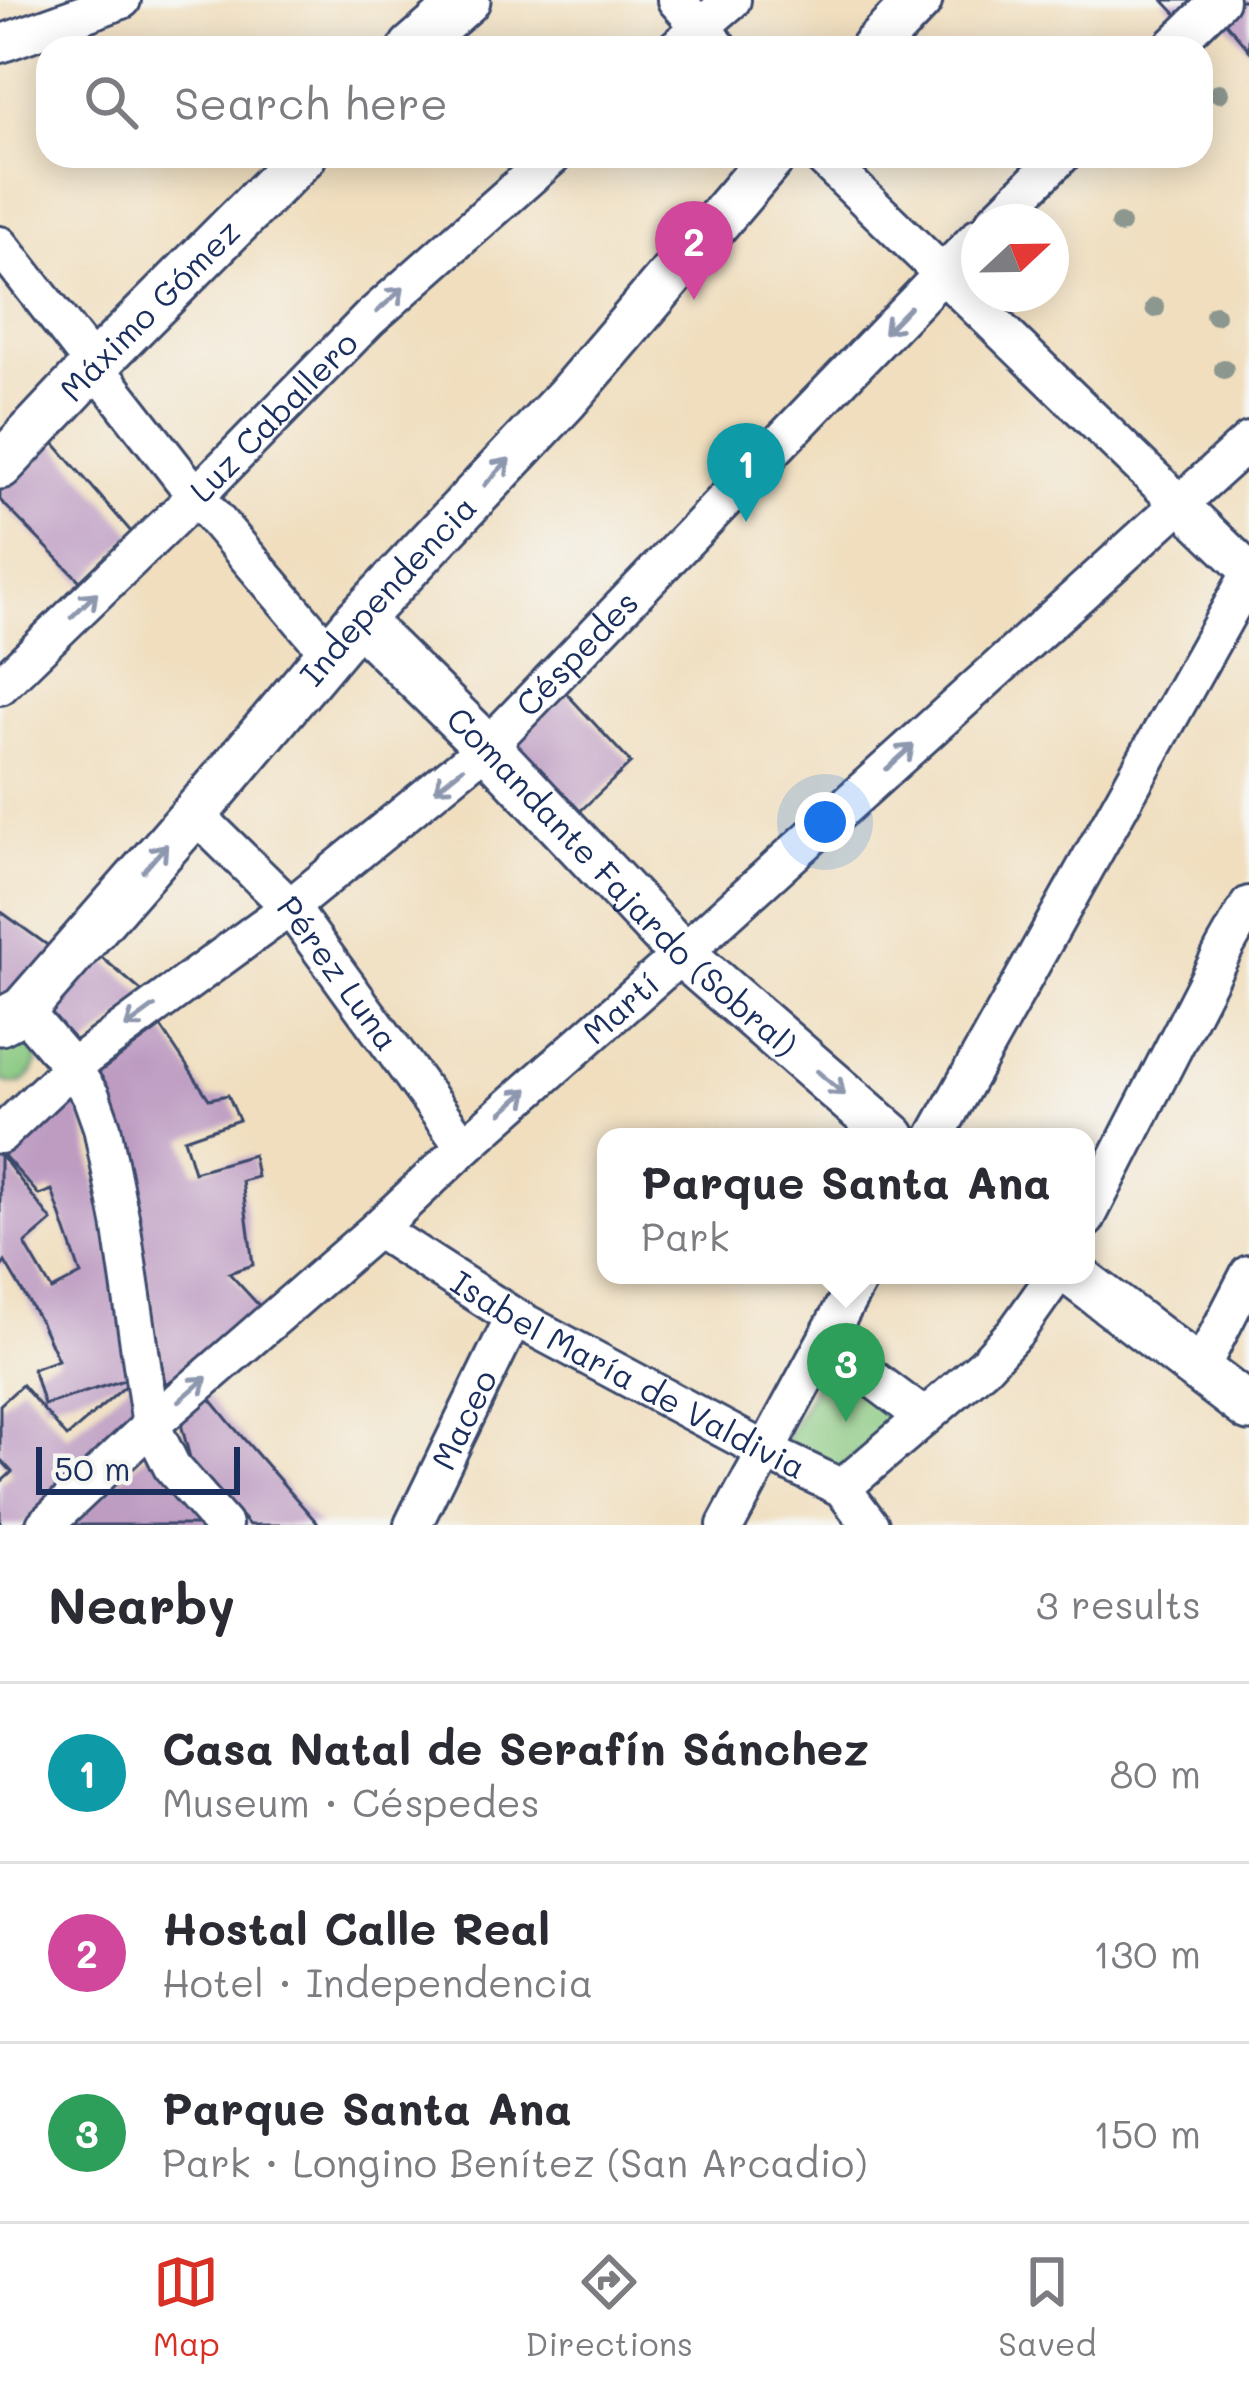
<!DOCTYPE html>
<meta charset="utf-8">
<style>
:root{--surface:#fff;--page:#f2f2f3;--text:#2b2b33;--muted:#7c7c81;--line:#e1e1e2;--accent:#d93025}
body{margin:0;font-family:Mali,sans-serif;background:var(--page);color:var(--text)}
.compass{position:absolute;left:961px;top:204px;width:108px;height:108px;border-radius:50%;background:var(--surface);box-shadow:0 6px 30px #0003;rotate:68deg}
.scale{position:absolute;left:36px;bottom:30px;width:204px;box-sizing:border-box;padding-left:12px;border:6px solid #1b2f5e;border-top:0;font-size:33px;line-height:42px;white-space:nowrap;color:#1b2f5e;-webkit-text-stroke:9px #f6f6f2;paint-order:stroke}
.you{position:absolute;left:825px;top:822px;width:42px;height:42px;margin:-30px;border:9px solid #fff;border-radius:50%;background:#1a73e8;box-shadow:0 0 0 18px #1a73e833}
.badge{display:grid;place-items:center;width:78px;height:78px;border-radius:50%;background:var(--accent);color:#fff;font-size:39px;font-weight:700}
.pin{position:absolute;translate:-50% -99px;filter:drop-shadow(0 3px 6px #0008)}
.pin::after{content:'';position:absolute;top:63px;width:42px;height:36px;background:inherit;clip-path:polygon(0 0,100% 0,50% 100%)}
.popup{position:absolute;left:597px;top:1128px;width:498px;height:156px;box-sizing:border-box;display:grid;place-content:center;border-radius:24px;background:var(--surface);filter:drop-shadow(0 3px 9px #0005);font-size:39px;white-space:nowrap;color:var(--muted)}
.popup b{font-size:45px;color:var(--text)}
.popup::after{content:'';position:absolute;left:50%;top:100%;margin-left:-24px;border:24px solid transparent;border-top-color:var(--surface)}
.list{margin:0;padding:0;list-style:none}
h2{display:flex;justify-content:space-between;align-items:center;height:156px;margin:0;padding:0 48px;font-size:51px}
h2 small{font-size:39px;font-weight:400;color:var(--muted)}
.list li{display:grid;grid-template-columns:78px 1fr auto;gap:36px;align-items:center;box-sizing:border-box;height:180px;padding:0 48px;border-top:3px solid var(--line)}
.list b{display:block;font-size:45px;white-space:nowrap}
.list p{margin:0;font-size:39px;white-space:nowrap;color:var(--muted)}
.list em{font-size:39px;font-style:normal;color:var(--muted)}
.icon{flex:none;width:66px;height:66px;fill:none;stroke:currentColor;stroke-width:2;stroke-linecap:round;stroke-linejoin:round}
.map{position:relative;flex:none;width:1249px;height:1525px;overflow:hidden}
.search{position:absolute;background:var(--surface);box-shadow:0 6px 30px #0003;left:36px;right:36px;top:36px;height:132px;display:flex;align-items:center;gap:30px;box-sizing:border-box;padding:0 42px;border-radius:36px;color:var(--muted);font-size:45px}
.sheet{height:696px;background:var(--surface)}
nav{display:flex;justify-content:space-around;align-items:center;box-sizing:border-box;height:168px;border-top:3px solid var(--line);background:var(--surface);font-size:33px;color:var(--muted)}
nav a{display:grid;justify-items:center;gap:6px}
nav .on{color:var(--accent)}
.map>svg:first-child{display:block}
</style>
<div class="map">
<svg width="1249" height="1525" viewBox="0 0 1249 1525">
<rect width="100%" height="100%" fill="#f6f6f2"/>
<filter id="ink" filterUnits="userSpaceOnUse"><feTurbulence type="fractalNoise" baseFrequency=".00833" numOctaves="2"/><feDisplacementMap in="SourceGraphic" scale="24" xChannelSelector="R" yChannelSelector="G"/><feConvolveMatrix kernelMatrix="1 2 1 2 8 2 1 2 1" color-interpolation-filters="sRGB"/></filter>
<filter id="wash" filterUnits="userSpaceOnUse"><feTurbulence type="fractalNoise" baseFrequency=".004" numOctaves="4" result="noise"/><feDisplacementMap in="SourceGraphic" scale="48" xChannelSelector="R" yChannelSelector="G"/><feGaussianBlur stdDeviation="2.7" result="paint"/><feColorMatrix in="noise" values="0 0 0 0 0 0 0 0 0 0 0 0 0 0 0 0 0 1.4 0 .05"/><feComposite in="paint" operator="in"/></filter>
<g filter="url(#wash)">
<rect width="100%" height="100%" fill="#f0debe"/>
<!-- green -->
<path fill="#87c77e" stroke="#517b6e" stroke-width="3" d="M15,1037L28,1041L38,1060C31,1079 20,1091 0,1079V1041Z
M826,1365L907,1414L827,1480L778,1453Z"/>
<g id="blocks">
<!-- building -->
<path fill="#be9cc2" d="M1163,0H1197L1179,17Z
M1241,0H1249V50L1221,17Z
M48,436L133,534L83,584L0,500V488Z
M566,693L631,763L575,816L509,746Z
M0,911L57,952L0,1009Z
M92,949L146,995L84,1049L43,1006Z
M161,1027L209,1099L228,1095L239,1120L184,1139L194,1172L253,1155L257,1177L242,1181L253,1265L229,1273L264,1311L189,1379L165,1383L139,1238L94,1076Z
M63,1088L79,1100L137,1376L44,1405L33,1369L58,1360L41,1323L5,1262L0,1269V1154L52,1221L25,1244L52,1290L81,1275L52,1190L39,1195L0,1151Z
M137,1376L143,1418L22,1525H0V1483L12,1472L0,1459V1405L22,1385L67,1437Z
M208,1396L230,1423L319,1525H249L190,1458L180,1420Z
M151,1451L217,1525H68Z"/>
</g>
</g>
<g filter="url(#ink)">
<use href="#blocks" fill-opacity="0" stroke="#3b496c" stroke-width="3"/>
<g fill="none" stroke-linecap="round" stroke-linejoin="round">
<defs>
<g id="minor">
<path d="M676,0L719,48"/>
<path d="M0,44L122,0"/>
<path d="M676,48L732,0"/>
<path d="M1171,48L1220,0"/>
<path d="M821,156L1249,571"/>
<path d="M994,222L1061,156"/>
<path d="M0,245L196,496L330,654"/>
<path id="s1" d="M0,686L196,496L369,319L553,156"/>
<path id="s2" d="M194,813L290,907L464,1147"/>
<path d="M23,1010L72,1067L91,1096L102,1127L121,1222L151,1425L172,1467L223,1525"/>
<path id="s3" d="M0,1135L72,1067L290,907L487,747L979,236"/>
<path d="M935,1137L1249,575"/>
<path d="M1086,1219L1224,949L1249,905"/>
<path id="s4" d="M377,1229L514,1317L767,1452L842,1488L870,1525"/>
<path d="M825,1343L924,1417"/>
<path d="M1200,1369L1249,1274"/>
<path d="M842,1488L985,1365L1017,1330L1056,1275"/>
<path id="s5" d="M45,1525L151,1425L377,1229L464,1147L682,954L1249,441"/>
<path id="s6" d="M413,1525L514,1317"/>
<path d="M726,1525L861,1275"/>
</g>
<g id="major">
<path d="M412,48L467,0"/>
<path d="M873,48L919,0"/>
<path id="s7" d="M0,466L94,366L303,156"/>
<path id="s8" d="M358,620L487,747L682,954L893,1137"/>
<path id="s9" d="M0,1022L23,1010L215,790L358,620L566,399L773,156"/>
<path d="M1074,1275L1249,1408"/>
</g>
</defs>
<!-- minor casing -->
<use href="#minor" stroke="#3b496c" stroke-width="42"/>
<!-- major casing -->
<use href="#major" stroke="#3b496c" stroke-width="51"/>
<!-- minor -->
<use href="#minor" stroke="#fff" stroke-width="36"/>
<!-- major -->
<use href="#major" stroke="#fff" stroke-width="45"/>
</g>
<!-- trees -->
<g fill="#8c978f">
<circle cx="1219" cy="93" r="10"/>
<circle cx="1120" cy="224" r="10"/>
<circle cx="1155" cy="308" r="10"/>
<circle cx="1215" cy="315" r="10"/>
<circle cx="1224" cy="369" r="10"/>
</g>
<!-- one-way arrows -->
<defs><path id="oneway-shaft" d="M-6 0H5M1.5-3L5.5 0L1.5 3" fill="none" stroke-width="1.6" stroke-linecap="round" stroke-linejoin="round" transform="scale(3)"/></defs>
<g stroke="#8d97ae">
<use href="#oneway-shaft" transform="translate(390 300) rotate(-42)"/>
<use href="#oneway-shaft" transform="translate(897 320) rotate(134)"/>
<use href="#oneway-shaft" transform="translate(497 472) rotate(-47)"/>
<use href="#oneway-shaft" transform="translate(84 605) rotate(-44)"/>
<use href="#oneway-shaft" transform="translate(900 757) rotate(-42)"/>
<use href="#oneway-shaft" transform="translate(449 779) rotate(141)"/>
<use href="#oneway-shaft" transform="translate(155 858) rotate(-49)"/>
<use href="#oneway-shaft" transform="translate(140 1017) rotate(144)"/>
<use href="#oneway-shaft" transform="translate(831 1083) rotate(41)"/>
<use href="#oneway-shaft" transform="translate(515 1101) rotate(-42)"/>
<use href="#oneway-shaft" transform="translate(193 1389) rotate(-41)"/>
</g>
</g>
<g text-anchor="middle" stroke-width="10" stroke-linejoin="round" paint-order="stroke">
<!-- street labels -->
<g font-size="33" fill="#1b2f5e" stroke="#f6f6f2">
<text dy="12" stroke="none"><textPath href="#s7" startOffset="216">Máximo Gómez</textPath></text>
<text dy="12" stroke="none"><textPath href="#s1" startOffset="384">Luz Caballero</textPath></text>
<text dy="12" stroke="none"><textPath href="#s9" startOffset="582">Independencia</textPath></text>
<text dy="12" stroke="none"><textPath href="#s3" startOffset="753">Céspedes</textPath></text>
<text dy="12" stroke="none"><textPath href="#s8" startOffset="372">Comandante Fajardo (Sobral)</textPath></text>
<text dy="12" stroke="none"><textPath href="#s2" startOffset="216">Pérez Luna</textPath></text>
<text dy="12" stroke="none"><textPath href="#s5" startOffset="774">Martí</textPath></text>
<text dy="12" stroke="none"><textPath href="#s4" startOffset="291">Isabel María de Valdivia</textPath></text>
<text dy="12" stroke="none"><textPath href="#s6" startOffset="117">Maceo</textPath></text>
</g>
</g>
</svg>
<svg class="compass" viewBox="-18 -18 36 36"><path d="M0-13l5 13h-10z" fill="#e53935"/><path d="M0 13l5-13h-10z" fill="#7c7c81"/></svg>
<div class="scale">50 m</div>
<div class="you"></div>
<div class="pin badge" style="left:746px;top:522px;background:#0f9aa8">1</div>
<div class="pin badge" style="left:694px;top:300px;background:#d1479c">2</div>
<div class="pin badge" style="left:846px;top:1422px;background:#2e9e5b">3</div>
<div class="popup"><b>Parque Santa Ana</b>Park</div>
<div class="search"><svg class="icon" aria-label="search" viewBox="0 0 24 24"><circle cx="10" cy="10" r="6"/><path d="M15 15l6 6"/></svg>Search here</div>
</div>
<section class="sheet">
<h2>Nearby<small>3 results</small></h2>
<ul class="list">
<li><span class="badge" style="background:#0f9aa8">1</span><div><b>Casa Natal de Serafín Sánchez</b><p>Museum · Céspedes</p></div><em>80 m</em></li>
<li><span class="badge" style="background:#d1479c">2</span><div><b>Hostal Calle Real</b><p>Hotel · Independencia</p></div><em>130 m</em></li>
<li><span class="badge" style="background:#2e9e5b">3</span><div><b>Parque Santa Ana</b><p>Park · Longino Benítez (San Arcadio)</p></div><em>150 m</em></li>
</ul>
</section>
<nav>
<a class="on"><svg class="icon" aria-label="map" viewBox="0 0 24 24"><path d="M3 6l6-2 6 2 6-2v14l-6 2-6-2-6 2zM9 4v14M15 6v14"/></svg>Map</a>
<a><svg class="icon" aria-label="directions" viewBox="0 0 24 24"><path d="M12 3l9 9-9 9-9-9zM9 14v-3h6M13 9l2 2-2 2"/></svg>Directions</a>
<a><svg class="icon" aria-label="saved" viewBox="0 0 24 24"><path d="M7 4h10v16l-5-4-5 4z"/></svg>Saved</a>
</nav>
